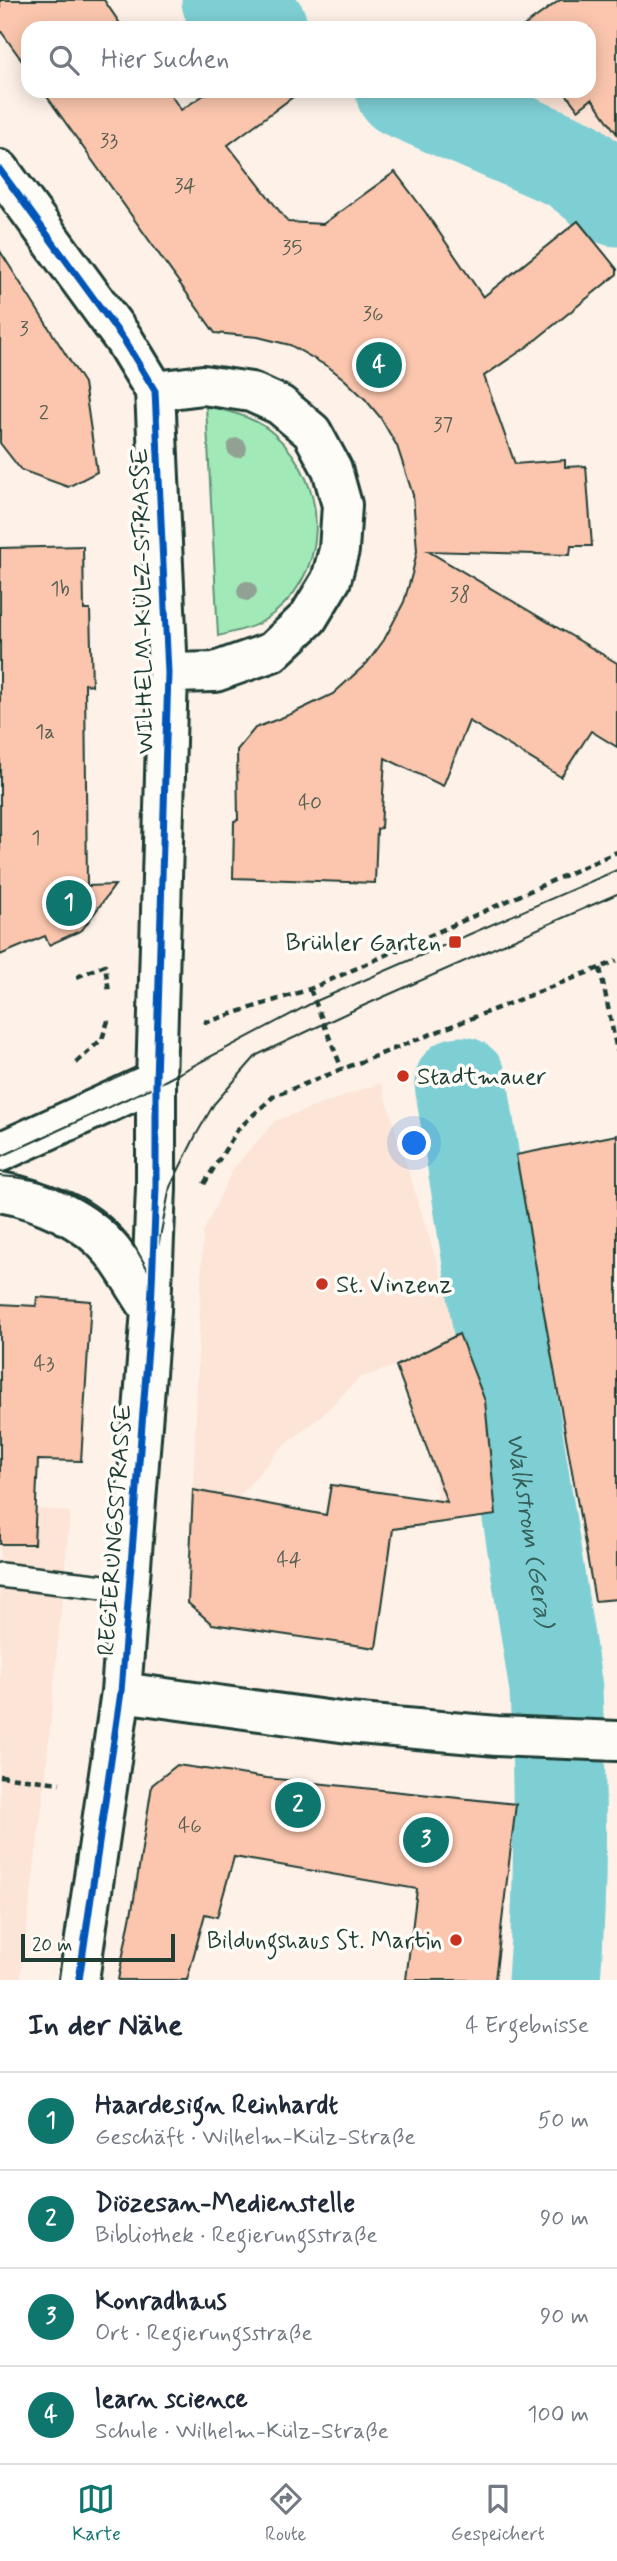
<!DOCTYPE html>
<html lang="de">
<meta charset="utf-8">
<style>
:root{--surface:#fff;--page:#f6f6f7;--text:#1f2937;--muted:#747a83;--line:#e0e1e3;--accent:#0f766e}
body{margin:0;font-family:Mynerve,sans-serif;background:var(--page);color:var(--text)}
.scale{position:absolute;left:21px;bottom:18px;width:154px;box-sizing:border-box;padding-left:7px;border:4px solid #1f3d34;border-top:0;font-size:19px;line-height:24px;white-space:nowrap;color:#1f3d34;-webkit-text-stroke:5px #fdfcf7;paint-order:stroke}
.you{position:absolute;left:415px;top:1144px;width:24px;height:24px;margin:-18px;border:5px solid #fff;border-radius:50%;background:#1a73e8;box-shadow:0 0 0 10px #1a73e833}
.badge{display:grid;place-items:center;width:46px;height:46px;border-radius:50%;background:var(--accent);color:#fff;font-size:23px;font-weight:700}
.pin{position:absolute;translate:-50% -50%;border:4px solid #fff;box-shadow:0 2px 7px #0006}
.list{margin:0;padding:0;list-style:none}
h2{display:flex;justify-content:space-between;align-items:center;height:91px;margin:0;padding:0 28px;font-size:30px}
h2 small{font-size:23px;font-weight:400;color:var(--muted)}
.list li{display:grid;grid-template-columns:46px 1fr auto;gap:21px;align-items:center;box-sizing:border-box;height:98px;padding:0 28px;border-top:2px solid var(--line)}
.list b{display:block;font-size:26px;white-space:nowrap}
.list p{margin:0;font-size:23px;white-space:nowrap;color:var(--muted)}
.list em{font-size:23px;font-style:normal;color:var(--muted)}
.icon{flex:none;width:38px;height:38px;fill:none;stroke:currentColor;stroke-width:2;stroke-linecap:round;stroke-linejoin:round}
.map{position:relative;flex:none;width:617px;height:1980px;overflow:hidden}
.search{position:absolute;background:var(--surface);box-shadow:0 4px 18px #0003;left:21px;right:21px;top:21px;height:77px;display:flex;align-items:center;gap:18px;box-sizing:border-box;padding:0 24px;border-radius:21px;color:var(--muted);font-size:26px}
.sheet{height:483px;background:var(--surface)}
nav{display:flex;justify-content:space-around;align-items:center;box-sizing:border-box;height:98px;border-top:2px solid var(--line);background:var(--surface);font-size:19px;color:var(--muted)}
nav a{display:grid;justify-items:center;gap:4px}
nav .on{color:var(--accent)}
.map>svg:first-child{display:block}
</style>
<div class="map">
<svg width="617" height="1980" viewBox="0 0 617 1980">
<rect width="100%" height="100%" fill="#fdf1e8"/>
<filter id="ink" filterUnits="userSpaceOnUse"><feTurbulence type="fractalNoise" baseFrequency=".0143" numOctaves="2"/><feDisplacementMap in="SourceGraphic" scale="14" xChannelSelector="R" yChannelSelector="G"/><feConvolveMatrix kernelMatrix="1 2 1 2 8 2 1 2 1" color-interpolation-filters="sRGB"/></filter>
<g filter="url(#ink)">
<!-- built -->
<path fill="#fce4d6" d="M560,0H617V175L549,129L469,91H589V28H521Z
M381,1083L459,1334L485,1401L440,1522L429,1417L416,1419L395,1366L359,1378L321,1416L279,1450L237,1499L193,1490L203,1233L233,1169L275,1121Z
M0,1506L70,1512L45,1782L20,1980H0Z"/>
<!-- green -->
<path fill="#a1eab8" stroke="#609476" stroke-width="2" d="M206,406C230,412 254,416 274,434C332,486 331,578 263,621C251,629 232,632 218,636Z"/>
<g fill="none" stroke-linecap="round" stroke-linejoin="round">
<!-- river -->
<g stroke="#7ecfd4" stroke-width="93">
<path d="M228,0L253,24L261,28"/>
<path d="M402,91L573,165L617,200"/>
<path id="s1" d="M461,1083L556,1689C560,1786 562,1883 554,1980"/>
</g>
</g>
<!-- building -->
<path fill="#fbc6ad" stroke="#1f3d34" stroke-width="2" d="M0,0H104L123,28H28V69L0,30Z
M560,0H617V134L592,99L578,110L564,91H589V28H521Z
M43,91H168L181,110L210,91H301L228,145L288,222L323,224L395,172L426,213L483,297L578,221L617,269V274L528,346L484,376L515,464L565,460V467L586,466L592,546H571L570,555L428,551L617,663V747L591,731L561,777L469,721L443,786L385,758L381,828L377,829L375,883L233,878L234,821L238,820L237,750L255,728L291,714L333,694L367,663L384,640L404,602L412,574L417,551L413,495L397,446L380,417L365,399L344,379L330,368L290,345L258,337L215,333Z
M0,251L84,383L97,472L68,487L21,470L0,443Z
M83,546L84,610H90L92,685L85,684L87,886L115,885L82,930L49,945L45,936L0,955V548Z
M617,1135V1599L595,1601L516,1155Z
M37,1297L91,1301L81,1461L38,1460L34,1544H0V1304L36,1306Z
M459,1334L485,1401L496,1515L393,1529L376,1648L212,1624L188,1603L193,1490L326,1515L331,1485L447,1502L396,1366Z
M177,1765L267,1778L516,1804L495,1980H406L417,1889L234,1857L217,1917L205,1914L187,1980H118L134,1899L152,1785Z"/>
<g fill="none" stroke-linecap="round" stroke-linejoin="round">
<defs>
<path id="lane" d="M0,1575L130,1590"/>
<path id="street" d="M0,170L124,340L155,391L168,673L156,1081V1188L151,1310L121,1692L79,1980
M155,391L203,385L251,392L280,405L312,432L332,469L342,505L339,550L331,580L308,618L272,652L215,672L168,673
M0,1152L156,1081
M0,1192C40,1199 86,1219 112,1251C126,1269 138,1291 151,1310
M121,1692L348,1723L497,1736L617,1741"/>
</defs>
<!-- lane casing -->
<use href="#lane" stroke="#1f3d34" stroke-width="28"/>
<!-- street casing -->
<use href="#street" stroke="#1f3d34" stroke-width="44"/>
<!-- path -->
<path stroke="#1f3d34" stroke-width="4.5" stroke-dasharray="7 5" stroke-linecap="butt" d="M600,968L617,1051
M77,977L105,965L109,992
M310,989L342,1069
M204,1021L207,1022L310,989L617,852
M76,1063L102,1039L109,1018
M204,1184L238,1129L274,1096L617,961
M0,1776L60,1783"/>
<!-- lane -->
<use href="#lane" stroke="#fdfcf7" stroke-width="23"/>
<!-- street -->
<use href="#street" stroke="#fdfcf7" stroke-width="38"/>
<!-- tram -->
<path stroke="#1f3d34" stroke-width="2" d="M0,1157L157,1085L314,1002L617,870
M0,1176C45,1178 88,1193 119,1226C133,1239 142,1261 152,1277
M79,1980L121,1692L152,1277L170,1187L196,1135L214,1104L257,1055L347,1013L617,894"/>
<defs>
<path id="cycleway" d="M0,170L124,340L155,391L168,673L156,1081V1188L151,1310L121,1692L79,1980"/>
</defs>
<!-- cycleway casing -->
<use href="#cycleway" stroke="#fdfcf7" stroke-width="11"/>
<!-- cycleway -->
<use href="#cycleway" stroke="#0057b8" stroke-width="7"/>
</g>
<!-- trees -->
<g fill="#91a193">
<circle cx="237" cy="448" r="10"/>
<circle cx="247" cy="591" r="10"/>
</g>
</g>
<!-- markers -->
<g fill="#c8321e" stroke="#fdfcf7" stroke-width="2.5">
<rect x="448" y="935" width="14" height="14" rx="3.5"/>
<circle cx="403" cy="1076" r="7"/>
<circle cx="322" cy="1284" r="7"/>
<circle cx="456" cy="1940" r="7"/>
</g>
<g text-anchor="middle" stroke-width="7" stroke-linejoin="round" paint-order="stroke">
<!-- number labels -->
<g font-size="21" fill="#565f52">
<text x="109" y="147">33</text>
<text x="185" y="192">34</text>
<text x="292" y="254">35</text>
<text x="373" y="320">36</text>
<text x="24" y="335">3</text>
<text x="44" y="419">2</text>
<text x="443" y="431">37</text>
<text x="60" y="595">1b</text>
<text x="460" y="601">38</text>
<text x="45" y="738">1a</text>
<text x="310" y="809">40</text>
<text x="36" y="844">1</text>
<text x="44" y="1370">43</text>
<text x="289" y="1566">44</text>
<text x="190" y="1832">46</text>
</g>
<!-- street labels -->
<g font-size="24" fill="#1f3d34" stroke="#fdfcf7">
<text transform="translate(142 601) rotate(-91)" y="8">WILHELM-KÜLZ-STRASSE</text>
<text transform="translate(114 1530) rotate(-86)" y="8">REGIERUNGSSTRASSE</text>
</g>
<!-- poi labels -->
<g font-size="24" fill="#1f3d34" stroke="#fdfcf7" text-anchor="end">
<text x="441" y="950">Brühler Garten</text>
<text x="417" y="1084" text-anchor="start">Stadtmauer</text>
<text x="336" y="1292" text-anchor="start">St. Vinzenz</text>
<text x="442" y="1948">Bildungshaus St. Martin</text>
</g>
<!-- water labels -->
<g font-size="26" font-style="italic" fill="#37625c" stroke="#fdfcf7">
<text dy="9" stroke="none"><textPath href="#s1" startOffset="452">Walkstrom (Gera)</textPath></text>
</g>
</g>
</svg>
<div class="scale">20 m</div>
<div class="you"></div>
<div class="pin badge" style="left:69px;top:903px">1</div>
<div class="pin badge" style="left:298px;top:1805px">2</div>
<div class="pin badge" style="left:426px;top:1840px">3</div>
<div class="pin badge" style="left:379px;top:365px">4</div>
<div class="search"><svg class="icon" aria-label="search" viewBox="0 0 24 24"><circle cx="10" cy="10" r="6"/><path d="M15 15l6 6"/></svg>Hier suchen</div>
</div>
<section class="sheet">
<h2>In der Nähe<small>4 Ergebnisse</small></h2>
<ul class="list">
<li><span class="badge">1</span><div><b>Haardesign Reinhardt</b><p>Geschäft · Wilhelm-Külz-Straße</p></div><em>50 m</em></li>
<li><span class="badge">2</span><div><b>Diözesan-Medienstelle</b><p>Bibliothek · Regierungsstraße</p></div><em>90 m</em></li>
<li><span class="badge">3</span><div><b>Konradhaus</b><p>Ort · Regierungsstraße</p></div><em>90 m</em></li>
<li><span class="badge">4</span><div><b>learn science</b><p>Schule · Wilhelm-Külz-Straße</p></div><em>100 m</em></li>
</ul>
</section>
<nav>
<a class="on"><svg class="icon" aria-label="map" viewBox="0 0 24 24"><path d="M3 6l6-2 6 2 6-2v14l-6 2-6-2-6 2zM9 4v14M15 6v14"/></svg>Karte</a>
<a><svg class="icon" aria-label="directions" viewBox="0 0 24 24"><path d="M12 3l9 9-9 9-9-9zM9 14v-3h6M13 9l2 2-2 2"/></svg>Route</a>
<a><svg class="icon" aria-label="saved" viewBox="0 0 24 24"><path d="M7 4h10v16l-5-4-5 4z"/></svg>Gespeichert</a>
</nav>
